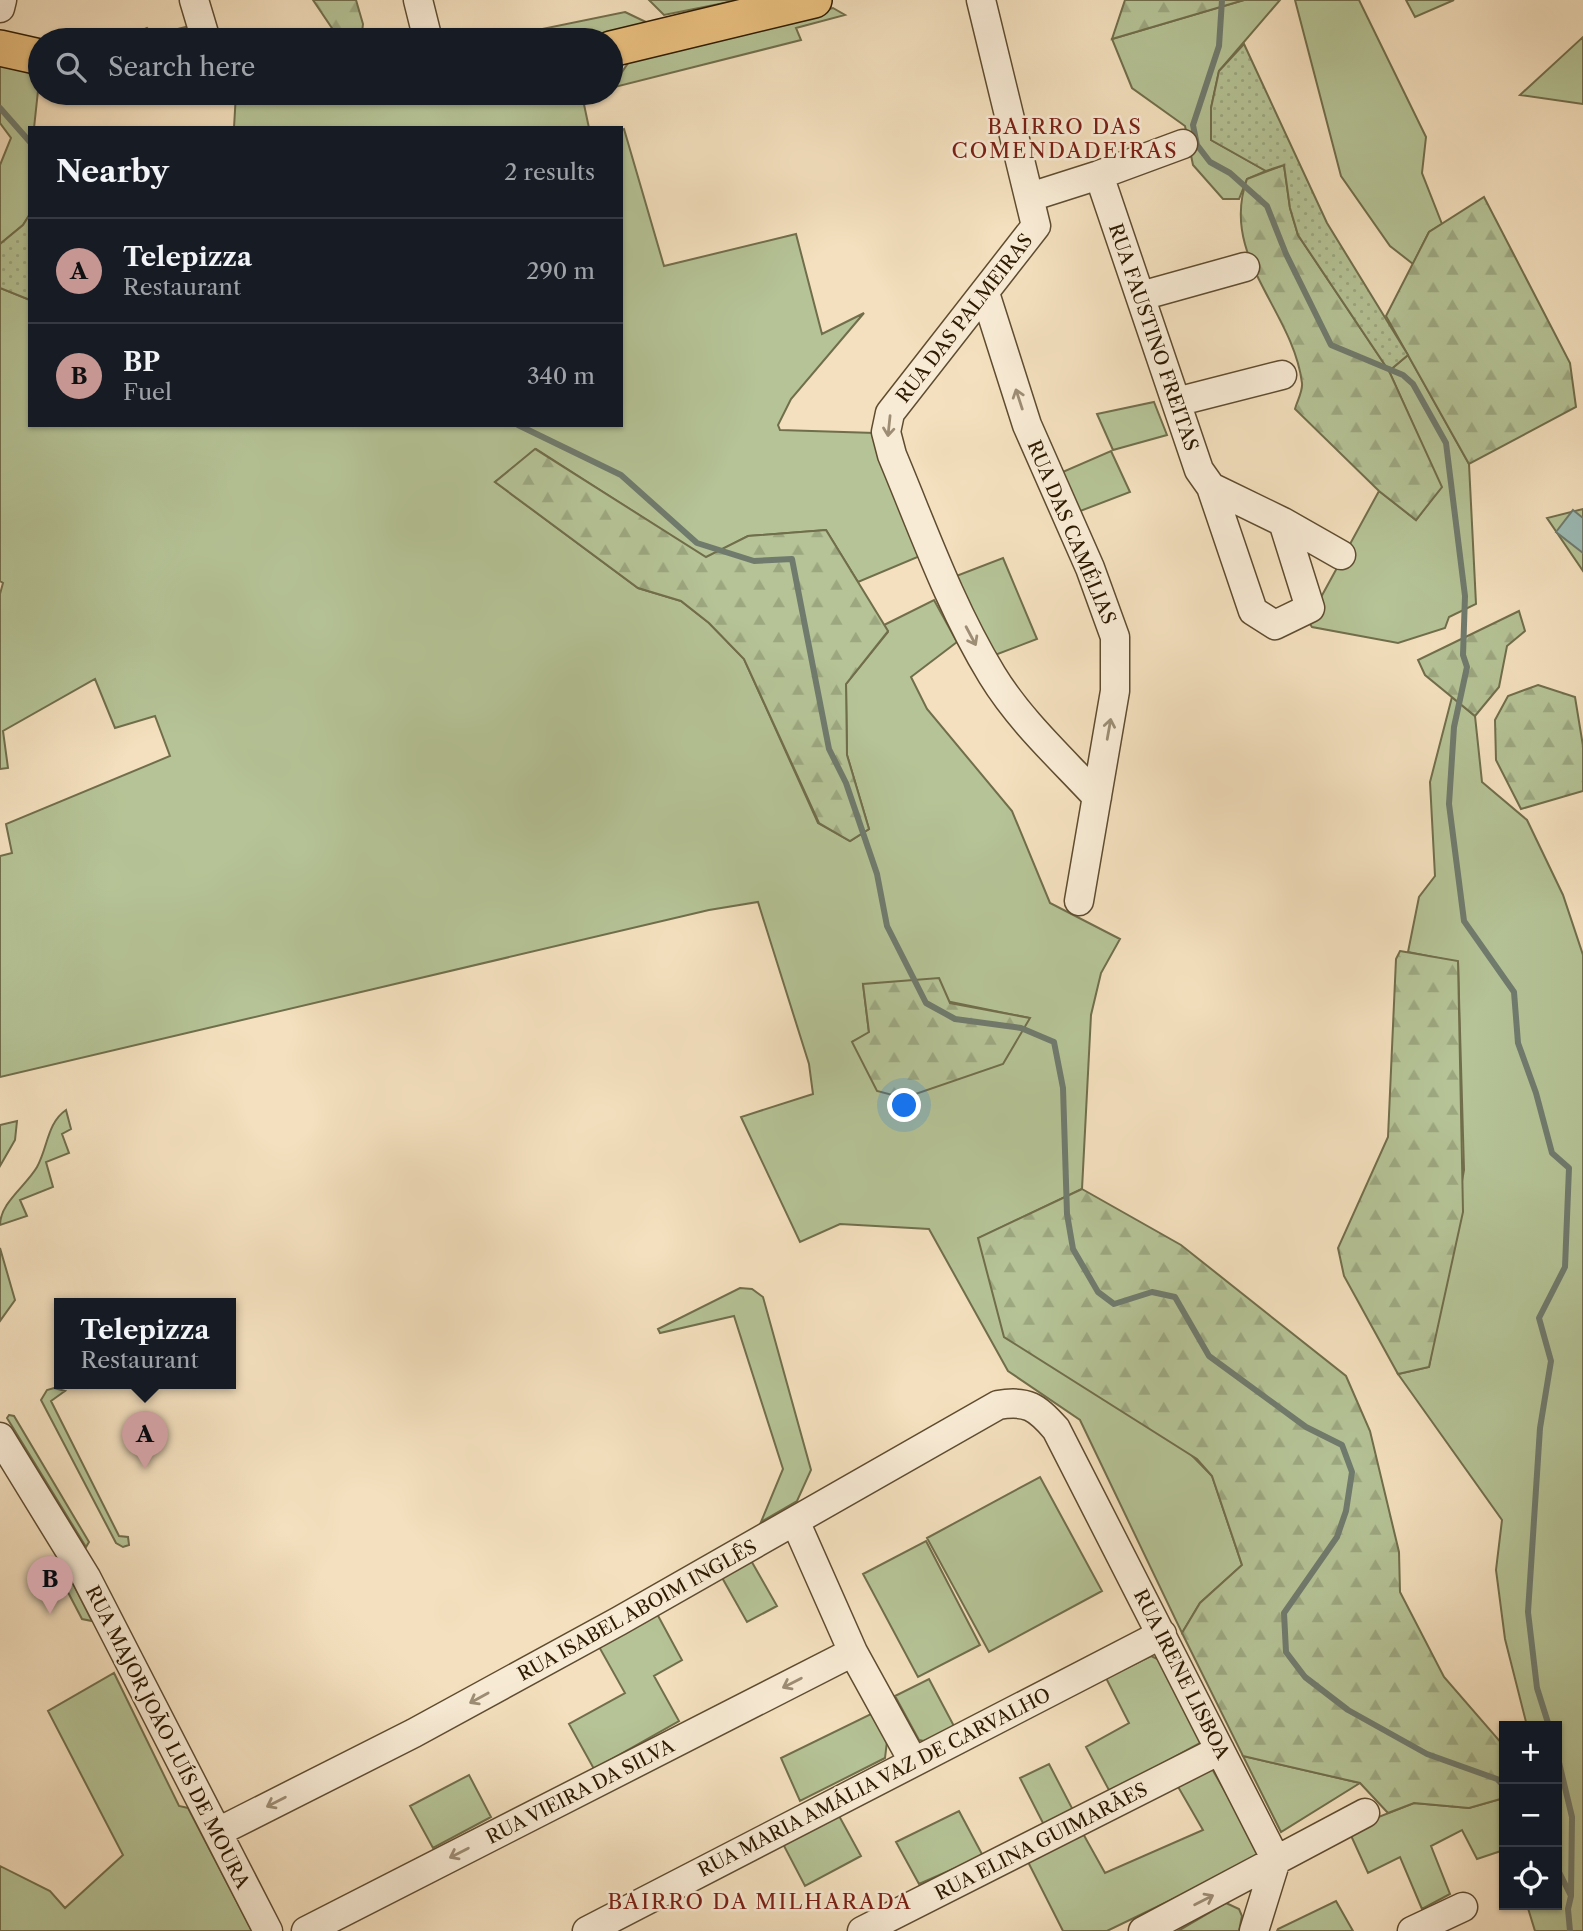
<!DOCTYPE html>
<meta charset="utf-8">
<style>
:root{--surface:#171b24;--page:#20242c;--text:#f1f3f6;--muted:#9ea1a6;--line:#363941;--accent:#c59692}
body{margin:0;font-family:"Libre Caslon Text",serif;background:var(--page);color:var(--text)}
.controls{position:absolute;right:21px;bottom:21px;display:grid;overflow:hidden;border-radius:0px;box-shadow:0 2px 5px #0004}
.controls button{width:63px;height:63px;display:grid;place-items:center;padding:0;border:0;border-bottom:2px solid var(--line);background:var(--surface);color:var(--text);font:35px sans-serif}
.you{position:absolute;left:905px;top:1106px;width:24px;height:24px;margin:-18px;border:5px solid #fff;border-radius:50%;background:#1a73e8;box-shadow:0 0 0 10px #1a73e833}
.badge{display:grid;place-items:center;width:46px;height:46px;border-radius:50%;background:var(--accent);color:#111;font-size:23px;font-weight:700}
.pin{position:absolute;translate:-50% -58px;filter:drop-shadow(0 2px 4px #0008)}
.pin::after{content:'';position:absolute;top:37px;width:24px;height:21px;background:inherit;clip-path:polygon(0 0,100% 0,50% 100%)}
.popup{position:absolute;left:54px;top:1298px;width:182px;height:91px;box-sizing:border-box;display:grid;place-content:center;border-radius:0px;background:var(--surface);filter:drop-shadow(0 2px 5px #0005);font-size:23px;white-space:nowrap;color:var(--muted)}
.popup b{font-size:26px;color:var(--text)}
.popup::after{content:'';position:absolute;left:50%;top:100%;margin-left:-14px;border:14px solid transparent;border-top-color:var(--surface)}
.list{margin:0;padding:0;list-style:none}
h2{display:flex;justify-content:space-between;align-items:center;height:91px;margin:0;padding:0 28px;font-size:30px}
h2 small{font-size:23px;font-weight:400;color:var(--muted)}
.list li{display:grid;grid-template-columns:46px 1fr auto;gap:21px;align-items:center;box-sizing:border-box;height:105px;padding:0 28px;border-top:2px solid var(--line)}
.list b{display:block;font-size:26px;white-space:nowrap}
.list p{margin:0;font-size:23px;white-space:nowrap;color:var(--muted)}
.list em{font-size:23px;font-style:normal;color:var(--muted)}
.icon{flex:none;width:38px;height:38px;fill:none;stroke:currentColor;stroke-width:2;stroke-linecap:round;stroke-linejoin:round}
.map{position:relative;flex:none;width:1583px;height:1931px;overflow:hidden}
.search{position:absolute;background:var(--surface);box-shadow:0 2px 5px #0004;left:28px;top:28px;width:595px;height:77px;display:flex;align-items:center;gap:18px;box-sizing:border-box;padding:0 24px;border-radius:38px;color:var(--muted);font-size:26px}
.panel{position:absolute;background:var(--surface);box-shadow:0 2px 5px #0004;left:28px;top:126px;width:595px;height:301px;border-radius:0px}
.map>svg:first-child{display:block}
</style>
<div class="map">
<svg width="1583" height="1931" viewBox="0 0 1583 1931">
<defs>
<pattern id="forest-firs" width="22" height="20" patternUnits="userSpaceOnUse" patternTransform="scale(1.75)"><rect width="22" height="20" fill="#b5c396"/><path d="M5 1l3.5 6h-7zM16 11l3.5 6h-7z" fill="#9ca780"/></pattern>
<pattern id="garden-dots" width="8" height="8" patternUnits="userSpaceOnUse" patternTransform="scale(1.75)"><rect width="8" height="8" fill="#b5c396"/><path d="M2 2h.1M6 6h.1" fill="none" stroke="#9ca780" stroke-width="1.8" stroke-linecap="round"/></pattern>
</defs>
<rect width="100%" height="100%" fill="#f4e0be"/>
<filter id="stains"><feTurbulence type="fractalNoise" baseFrequency=".00286" numOctaves="4"/><feColorMatrix values="0 0 0 0 .2 0 0 0 0 .09 0 0 0 0 .02 0 0 0 .5 -.17"/></filter>
<radialGradient id="worn" r=".72"><stop offset=".6" stop-color="#630" stop-opacity="0"/><stop offset="1" stop-color="#630" stop-opacity=".3"/></radialGradient>
<!-- green -->
<path fill="#b5c396" stroke="#716e4b" stroke-width="2" fill-rule="evenodd" d="M649,0H739L664,15Z
M1244,0H1280L1219,71L1211,108V140L1266,171L1247,179L1239,199H1223L1193,165L1185,126L1132,88L1112,39Z
M1295,0H1359L1426,137L1422,173L1442,224L1429,232L1413,264L1390,246L1341,176Z
M1406,0H1454L1415,17Z
M833,8L845,15L796,28L801,40L611,88L633,56Z
M625,12L648,23L577,40H489Z
M193,25L190,40H120L147,28L154,35Z
M1583,37V104L1520,95Z
M0,65L40,72L34,128H30V214L23,225L0,244V165L11,138L0,123Z
M236,93H590L582,95L589,128H234Z
M624,129L664,266L796,234L822,334L864,313L791,399L778,425L780,430L875,433L920,556L858,582L826,530L748,536L706,558L536,449L495,482L638,588L681,601L709,623L744,659L818,823L850,841L869,829L847,755L846,684L888,632L884,625L934,600L957,642L911,677L927,709L1012,811L1050,903L1120,939L1101,973L1091,1015L1082,1189L979,1238L1212,1476L1242,1565L1200,1603L1182,1633L1080,1420L1008,1371L929,1229L840,1224L800,1242L741,1117L813,1094L809,1064L758,902L709,910L0,1077V856L12,853L6,824L170,756L155,716L115,728L95,679L3,731L8,768L0,769V594L3,583L0,581V288L30,300V425H621V130ZM863,984L1029,1018L852,1042L869,1033Z
M1408,355L1469,464L1476,604L1449,617L1445,628L1398,643L1312,627L1308,621L1379,491L1416,520L1441,487L1389,371Z
M1154,402L1167,435L1113,450L1097,414Z
M1111,451L1130,492L1075,513L1058,474Z
M1583,509V571L1547,518Z
M1003,558L1037,639L995,655L951,578Z
M1452,697L1475,716L1482,782L1527,820L1563,895L1583,955V1931H1535L1527,1905H1557V1726H1527L1505,1639L1496,1570L1502,1520L1398,1374L1429,1367L1464,1170L1458,962L1408,952L1419,897L1435,876L1430,782Z
M66,1110L71,1129L62,1134L69,1153L46,1162L53,1187L20,1200L27,1216L0,1225C0,1203 26,1186 37,1167C48,1147 47,1123 66,1110Z
M17,1121L15,1140L0,1166V1125Z
M0,1248L15,1300L0,1321Z
M740,1288L752,1289L763,1297L811,1470L797,1501L761,1522L783,1469L734,1316L660,1333L658,1329Z
M54,1388L65,1391L51,1401L119,1536L128,1537L129,1545L123,1547L116,1543L41,1400L47,1390Z
M9,1415L14,1416L89,1542L86,1547L7,1418Z
M1040,1477L1102,1591L989,1652L927,1538Z
M926,1541L980,1645L918,1677L863,1574Z
M749,1557L777,1606L747,1622L720,1574Z
M65,1568L92,1621L82,1619L60,1577Z
M656,1612L682,1660L654,1676L679,1721L594,1769L569,1724L625,1693L598,1645Z
M1151,1656L1164,1662L1202,1742L1110,1792L1086,1747L1129,1723L1106,1678Z
M114,1673L179,1806L188,1808L252,1931H0V1866L50,1891L65,1908L123,1855L48,1711Z
M929,1679L955,1728L924,1741L919,1740L895,1696Z
M873,1713L887,1741L885,1758L800,1801L781,1758Z
M1243,1756L1360,1783L1281,1832Z
M1049,1764L1074,1812L1045,1827L1020,1778Z
M1211,1767L1259,1851L1256,1859L1107,1931H1063L1025,1856L1081,1830L1105,1873L1203,1830L1177,1785Z
M469,1775L491,1817L433,1848L410,1806Z
M1504,1798V1850L1477,1859L1462,1830L1431,1846L1450,1894L1422,1909L1400,1857L1368,1873L1348,1829L1414,1803L1469,1808Z
M959,1811L983,1856L919,1884L896,1842Z
M838,1814L861,1856L805,1886L783,1844Z
M1336,1901L1353,1931H1277L1278,1929Z
M1226,1903L1239,1909L1242,1916L1239,1931H1178Z"/>
<!-- forest -->
<path fill="url(#forest-firs)" stroke="#716e4b" stroke-width="2" d="M313,0H356L363,24L361,40H340Z
M1125,0H1244L1112,39Z
M1284,165L1290,208L1298,235L1389,371L1442,487L1416,520L1379,491L1295,409C1297,401 1303,391 1302,383C1293,310 1219,257 1247,179Z
M1484,197L1570,363L1576,407L1469,464L1386,316L1429,232Z
M535,449L706,557L748,536L826,530L888,631L846,684L847,755L869,829L850,841L819,823L744,659L709,623L681,601L638,588L495,482Z
M1519,611L1525,631L1507,646L1499,687L1475,716L1425,675L1418,660Z
M1538,685L1575,697L1583,746V791L1521,809L1496,760L1495,720L1508,696Z
M1400,951L1458,961L1463,1212L1429,1367L1398,1374L1344,1276L1338,1248L1388,1137L1396,959Z
M939,978L950,1003L1030,1018L1003,1064L904,1098L877,1091L852,1042L869,1032L863,984Z
M1082,1189L1181,1245L1346,1376L1370,1431L1399,1552L1400,1592L1444,1677L1504,1746V1798L1469,1808L1414,1803L1388,1813L1360,1783L1243,1756L1182,1633L1200,1603L1242,1565L1212,1476L1197,1459L1004,1337L978,1238Z"/>
<!-- garden -->
<path fill="url(#garden-dots)" stroke="#716e4b" stroke-width="2" d="M1244,44L1327,223L1408,355L1389,371L1298,235L1290,208L1284,165L1266,171L1211,140V108L1219,71Z
M30,214V300L0,288V244L23,225Z"/>
<!-- water -->
<path fill="#9cbcb7" stroke="#707b6e" stroke-width="2" d="M1573,510L1583,518V553L1556,532Z"/>
<g fill="none" stroke-linecap="round" stroke-linejoin="round">
<!-- stream -->
<path stroke="#707b6e" stroke-width="6" d="M1222,0L1219,46L1193,125L1197,145L1210,162L1230,173L1267,206L1286,254L1331,345L1403,375L1413,384L1446,443L1465,596L1463,655L1467,667L1454,727L1449,804L1464,921L1514,992L1518,1043L1536,1093L1552,1153L1569,1168L1565,1267L1539,1318L1551,1361L1540,1428L1528,1612L1537,1688L1549,1726
M0,108L30,142
M518,425L621,475L697,543L754,561L792,559L829,749L846,783L877,874L887,926L926,1003L955,1019L1021,1028L1054,1042L1063,1088L1067,1214L1073,1249L1098,1292L1114,1304L1152,1292L1175,1297L1209,1356L1306,1427L1342,1445L1352,1472L1346,1511L1337,1537L1284,1613L1286,1652L1305,1677L1348,1710L1427,1754L1497,1779L1504,1786
M1557,1754L1572,1817L1571,1896
M1557,1868L1571,1896L1568,1909L1570,1931"/>
<defs>
<path id="minor" d="M194,0L206,40
M418,0L428,40
M981,0L1036,226L890,413L886,432L892,455C923,529 950,606 992,675C1020,721 1061,758 1097,797
M0,8L2,0
M1099,175L1183,144
M1030,197L1099,175L1199,470L1211,487L1253,611L1275,625L1310,608L1283,522
M985,293L1027,425L1090,568L1115,637V691L1079,901
M1141,296L1245,267
M1176,402L1282,375
M1211,487L1283,522L1341,555
M0,1437L86,1577L268,1931
M795,1521L853,1652L913,1761
M218,1832L414,1733L619,1621L998,1405C1027,1400 1037,1407 1056,1429L1276,1860L1254,1931
M306,1931L853,1652
M587,1931L1162,1634
M862,1931L1220,1750
M1143,1931L1365,1813
M1412,1931L1463,1907"/>
<path id="major" d="M0,48L40,57
M611,49L814,0"/>
</defs>
<!-- minor casing -->
<use href="#minor" stroke="#5f4c30" stroke-width="31"/>
<!-- major casing -->
<use href="#major" stroke="#2d1a00" stroke-width="38"/>
<!-- minor -->
<use href="#minor" stroke="#f8ebd5" stroke-width="28"/>
<!-- major -->
<use href="#major" stroke="#eac07f" stroke-width="35"/>
</g>
<!-- one-way arrows -->
<defs><path id="oneway-shaft" d="M-6 0H5M1.5-3L5.5 0L1.5 3" fill="none" stroke-width="1.6" stroke-linecap="round" stroke-linejoin="round" transform="scale(1.75)"/></defs>
<g stroke="#9d8d75">
<use href="#oneway-shaft" transform="translate(1019 399) rotate(-108)"/>
<use href="#oneway-shaft" transform="translate(889 426) rotate(96)"/>
<use href="#oneway-shaft" transform="translate(971 636) rotate(62)"/>
<use href="#oneway-shaft" transform="translate(1109 729) rotate(-80)"/>
<use href="#oneway-shaft" transform="translate(792 1683) rotate(153)"/>
<use href="#oneway-shaft" transform="translate(479 1698) rotate(151)"/>
<use href="#oneway-shaft" transform="translate(276 1802) rotate(153)"/>
<use href="#oneway-shaft" transform="translate(459 1853) rotate(153)"/>
<use href="#oneway-shaft" transform="translate(1204 1900) rotate(-27)"/>
</g>
<g text-anchor="middle" stroke-width="5" stroke-linejoin="round" paint-order="stroke">
<!-- street labels -->
<g font-size="19" fill="#2d1a00" stroke="#f8ebd5">
<text transform="translate(964 318) rotate(-52)" y="7">RUA DAS PALMEIRAS</text>
<text transform="translate(1154 337) rotate(71)" y="7">RUA FAUSTINO FREITAS</text>
<text transform="translate(1072 532) rotate(67)" y="7">RUA DAS CAMÉLIAS</text>
<text transform="translate(637 1610) rotate(-29)" y="7">RUA ISABEL ABOIM INGLÊS</text>
<text transform="translate(1182 1674) rotate(63)" y="7">RUA IRENE LISBOA</text>
<text transform="translate(168 1737) rotate(63)" y="7">RUA MAJOR JOÃO LUÍS DE MOURA</text>
<text transform="translate(874 1782) rotate(-27)" y="7">RUA MARIA AMÁLIA VAZ DE CARVALHO</text>
<text transform="translate(580 1791) rotate(-27)" y="7">RUA VIEIRA DA SILVA</text>
<text transform="translate(1041 1841) rotate(-27)" y="7">RUA ELINA GUIMARÃES</text>
</g>
<!-- neighbourhood labels -->
<g font-size="21" letter-spacing="2" fill="#7a1f14" stroke="#f8ebd5">
<text x="1065" y="134">BAIRRO DAS<tspan x="1065" dy="24">COMENDADEIRAS</tspan></text>
<text x="760" y="1909">BAIRRO DA MILHARADA</text>
</g>
</g>
<rect width="100%" height="100%" filter="url(#stains)"/>
<rect width="100%" height="100%" fill="url(#worn)"/>
</svg>
<div class="controls">
<button>+</button>
<button>−</button>
<button><svg class="icon" aria-label="locate" viewBox="0 0 24 24"><circle cx="12" cy="12" r="6"/><path d="M12 2v4M12 18v4M2 12h4M18 12h4"/></svg></button>
</div>
<div class="you"></div>
<div class="pin badge" style="left:145px;top:1469px">A</div>
<div class="popup"><b>Telepizza</b>Restaurant</div>
<div class="pin badge" style="left:50px;top:1614px">B</div>
<div class="search"><svg class="icon" aria-label="search" viewBox="0 0 24 24"><circle cx="10" cy="10" r="6"/><path d="M15 15l6 6"/></svg>Search here</div>
<section class="panel">
<h2>Nearby<small>2 results</small></h2>
<ul class="list">
<li><span class="badge">A</span><div><b>Telepizza</b><p>Restaurant</p></div><em>290 m</em></li>
<li><span class="badge">B</span><div><b>BP</b><p>Fuel</p></div><em>340 m</em></li>
</ul>
</section>
</div>
